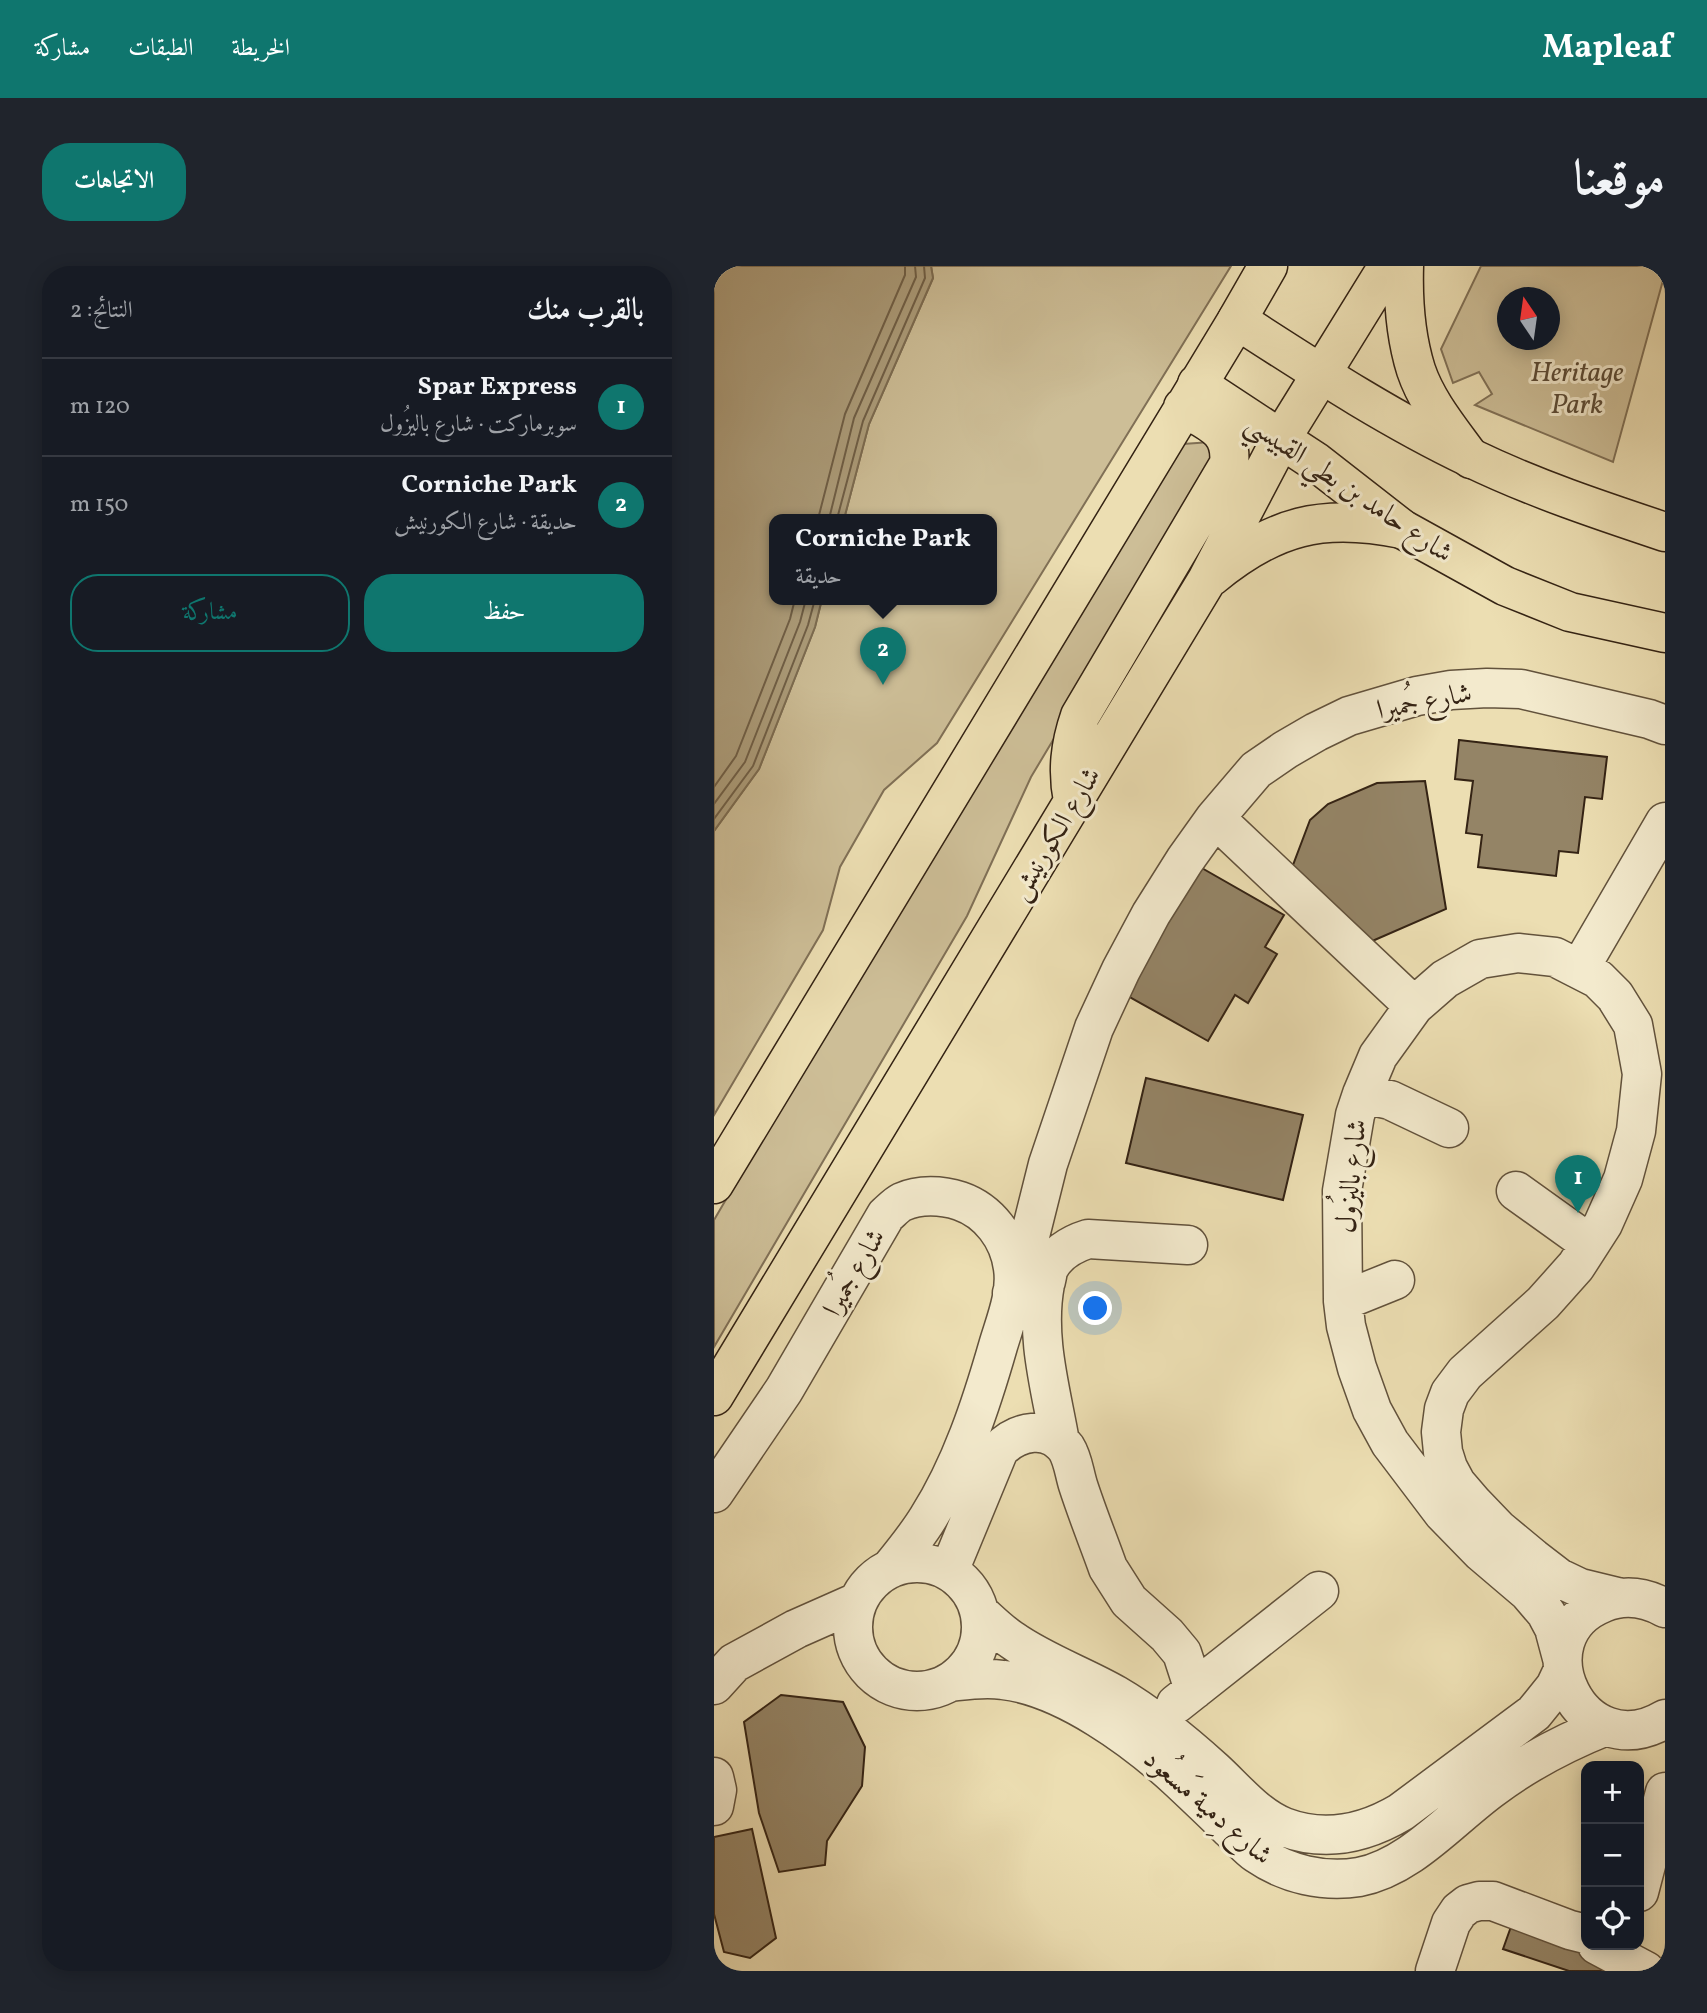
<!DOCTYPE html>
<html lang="ar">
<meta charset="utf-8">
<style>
:root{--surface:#171b24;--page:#20242c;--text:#f1f3f6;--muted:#9ea1a6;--line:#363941;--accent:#0f766e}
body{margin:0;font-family:Vollkorn,Amiri,serif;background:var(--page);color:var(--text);direction:rtl}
.controls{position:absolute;right:21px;bottom:21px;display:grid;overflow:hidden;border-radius:14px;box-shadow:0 4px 18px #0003}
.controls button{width:63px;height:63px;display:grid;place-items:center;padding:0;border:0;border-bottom:2px solid var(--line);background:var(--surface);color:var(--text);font:35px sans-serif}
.compass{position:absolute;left:783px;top:21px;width:63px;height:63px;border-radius:50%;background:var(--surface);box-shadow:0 4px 18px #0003;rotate:347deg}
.you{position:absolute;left:382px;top:1043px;width:24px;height:24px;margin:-18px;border:5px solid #fff;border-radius:50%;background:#1a73e8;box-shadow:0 0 0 10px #1a73e833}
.badge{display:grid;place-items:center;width:46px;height:46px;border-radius:50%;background:var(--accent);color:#fff;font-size:23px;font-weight:700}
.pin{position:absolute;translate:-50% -58px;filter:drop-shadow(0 2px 4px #0008)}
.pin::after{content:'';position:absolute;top:37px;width:24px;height:21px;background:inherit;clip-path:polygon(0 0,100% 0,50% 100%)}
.popup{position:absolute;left:55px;top:248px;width:228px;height:91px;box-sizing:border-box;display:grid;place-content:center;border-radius:14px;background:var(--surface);filter:drop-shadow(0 2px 5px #0005);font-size:23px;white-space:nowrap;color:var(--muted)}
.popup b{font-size:26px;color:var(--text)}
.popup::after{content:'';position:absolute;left:50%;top:100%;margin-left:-14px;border:14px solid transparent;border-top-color:var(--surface)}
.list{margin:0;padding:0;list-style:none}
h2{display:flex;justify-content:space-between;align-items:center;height:91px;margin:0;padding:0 28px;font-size:30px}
h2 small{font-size:23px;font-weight:400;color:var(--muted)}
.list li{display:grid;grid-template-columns:46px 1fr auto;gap:21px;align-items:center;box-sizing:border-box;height:98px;padding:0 28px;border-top:2px solid var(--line)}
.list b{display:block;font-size:26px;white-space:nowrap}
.list p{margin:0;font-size:23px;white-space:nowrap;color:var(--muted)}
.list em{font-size:23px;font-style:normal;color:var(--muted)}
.actions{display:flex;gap:14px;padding:21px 28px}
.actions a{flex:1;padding:16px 0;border:2px solid var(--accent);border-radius:28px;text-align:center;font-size:24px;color:var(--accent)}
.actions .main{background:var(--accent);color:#fff}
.icon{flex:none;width:38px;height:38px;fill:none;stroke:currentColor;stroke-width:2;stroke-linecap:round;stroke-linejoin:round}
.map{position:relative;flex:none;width:951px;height:1705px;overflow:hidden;direction:ltr;border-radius:28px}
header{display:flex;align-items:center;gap:42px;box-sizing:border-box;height:98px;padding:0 35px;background:var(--accent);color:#fff}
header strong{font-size:33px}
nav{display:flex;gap:38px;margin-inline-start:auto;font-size:24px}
.intro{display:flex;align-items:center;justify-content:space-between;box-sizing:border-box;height:168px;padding:0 42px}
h1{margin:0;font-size:49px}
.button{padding:18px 32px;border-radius:28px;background:var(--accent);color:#fff;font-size:24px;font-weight:700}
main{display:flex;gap:42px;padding:0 42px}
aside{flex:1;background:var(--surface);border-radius:28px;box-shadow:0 4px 18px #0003}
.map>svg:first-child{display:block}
</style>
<header>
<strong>Mapleaf</strong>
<nav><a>الخريطة</a><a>الطبقات</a><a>مشاركة</a></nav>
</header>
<div class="intro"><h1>موقعنا</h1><a class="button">الاتجاهات</a></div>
<main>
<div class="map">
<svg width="951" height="1705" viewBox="0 0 951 1705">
<rect width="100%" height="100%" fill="#ecdeb2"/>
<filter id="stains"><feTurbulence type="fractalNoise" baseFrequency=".00286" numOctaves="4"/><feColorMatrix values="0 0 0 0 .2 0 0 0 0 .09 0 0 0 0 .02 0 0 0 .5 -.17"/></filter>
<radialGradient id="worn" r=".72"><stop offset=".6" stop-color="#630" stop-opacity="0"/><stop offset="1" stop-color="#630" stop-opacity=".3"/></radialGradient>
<!-- green -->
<path fill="#cdbe97" stroke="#807056" stroke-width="2" fill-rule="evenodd" d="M217,0H517L223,477L170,524L126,601L109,664L0,849V565L45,503L101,361L108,333H278V253H130L155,158L219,12Z
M767,0H951V7L899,196L761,139L778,128L765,106L739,117L727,83ZM794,32H836V74H794Z
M497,176L504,198L317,511L253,650L0,1081V954L155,689L469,178Z"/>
<!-- water -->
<path fill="#ad9e7c" stroke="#7d6d52" stroke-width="2" d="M0,0H217L219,12L155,158L130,253H60V333H108L101,361L45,503L0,565Z"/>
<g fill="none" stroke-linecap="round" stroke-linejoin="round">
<!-- shore -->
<path stroke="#706048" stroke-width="2" d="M104,253L131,148L191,9V0
M115,253L140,152L202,11L201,0
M123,253L149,155L211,12L210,0
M0,521L22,490L76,353L81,333
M0,538L31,496L86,356L92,333
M0,553L39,500L94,359L101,333"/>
</g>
<!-- building -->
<path fill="#948466" stroke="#342314" stroke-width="2" d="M745,474L893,491L888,533L871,531L864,587L845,585L842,610L764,601L768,569L752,567L759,515L741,513Z
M711,515L732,643L656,676L576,607L596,554L614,538L663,517Z
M479,597L570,649L551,681L563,688L534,737L521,729L494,775L405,725Z
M432,812L589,849L569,934L412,897Z
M67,1429L129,1436L151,1481L148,1520L113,1575L111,1599L65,1606L45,1547L30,1456Z
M38,1563L62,1672L36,1692L10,1686L0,1648V1571Z
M799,1655L916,1705H855L789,1683Z"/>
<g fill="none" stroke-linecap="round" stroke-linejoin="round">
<defs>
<path id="minor" d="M501,552L700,740
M866,702L951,556
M648,828L676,834L735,862
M802,925L876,978
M298,1027L312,986L334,898L380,762L407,704L437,648L471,594L501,552L542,504L571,484L602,466L635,450L703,430L737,424L773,422L807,423L935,453L951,459
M629,1035L681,1014
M346,1176C337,1124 321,1071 331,1018C333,1013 333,1007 335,1002C343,987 358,978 374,973L474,979
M0,1227L70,1124L172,949C177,945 182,939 188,936C205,928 228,929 246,935C275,945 295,972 299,1002C303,1028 291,1056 284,1080C267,1139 247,1200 214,1252C203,1270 189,1287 176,1303
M139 1361a64 64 0 1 1 128 0a64 64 0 1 1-128 0Z
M235,1305L285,1184C303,1165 334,1158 352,1182C359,1193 360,1206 364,1219C373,1247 384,1274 394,1302L415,1335L453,1369L468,1387L480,1424
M951,1342C931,1331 910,1328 889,1337C804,1371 867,1503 951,1453
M266,1347C276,1356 287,1367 298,1374C329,1396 369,1410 402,1429C438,1450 469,1476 500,1504C521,1523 542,1550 570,1561C610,1576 650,1568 687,1546L820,1447L841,1421L849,1404
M848,1392L840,1362L832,1347L814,1326L767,1286L729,1247L676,1177L658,1144L643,1102L632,1060L629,1035L628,925L641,849L648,828L664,790L700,740L731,713L766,693L804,687L841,691L884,713L901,730L919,759L928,808L922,865L909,913L889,958L862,1000L829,1037L751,1107L736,1127L730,1143L727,1166L729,1186L734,1202L742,1217L760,1238L784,1263L819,1292L845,1312L866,1322L907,1332
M236,1416C253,1414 271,1411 289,1414C350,1421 422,1474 466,1515C483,1531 500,1547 516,1563C525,1571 533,1581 543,1588C572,1608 610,1617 645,1611C697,1601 738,1551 780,1521C815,1495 852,1476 892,1460
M0,1419L20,1397L82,1363L143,1336
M462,1438L605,1325
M0,1511L3,1524L0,1540
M925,1626L951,1526
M883,1679L932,1705
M721,1705L737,1657L745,1645L754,1638L765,1635H779L856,1664L872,1668"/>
<path id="major" d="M523,54C599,103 675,153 757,192C819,222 885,244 951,266
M483,118L602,196L688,263L791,320L856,346L951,367"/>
<path id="highway" d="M690,0C689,33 692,72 702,104C713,137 737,165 757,193
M497,311C560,259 608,247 688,263
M359,535C353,505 356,479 366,450L515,198C519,163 494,156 469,141
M0,918L523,54L554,0
M0,1130L493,314L567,173L674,0"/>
</defs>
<!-- minor casing -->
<use href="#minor" stroke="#62523c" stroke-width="41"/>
<!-- major casing -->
<use href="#major" stroke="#342314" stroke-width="41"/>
<!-- highway casing -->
<use href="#highway" stroke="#342314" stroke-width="41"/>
<!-- minor -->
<use href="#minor" stroke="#f3eacd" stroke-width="38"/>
<!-- major -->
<use href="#major" stroke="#ecdeb2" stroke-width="38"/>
<!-- highway -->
<use href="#highway" stroke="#ecdeb2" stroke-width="38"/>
</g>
<g text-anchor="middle" stroke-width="6" stroke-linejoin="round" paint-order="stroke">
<!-- park labels -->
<g font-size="28" font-style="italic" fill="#5a4a35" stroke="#f3eacd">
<text x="863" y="115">Heritage<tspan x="863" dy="32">Park</tspan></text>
</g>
<!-- street labels -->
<g font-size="28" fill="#342314" stroke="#f3eacd">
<text transform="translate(636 221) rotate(34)" y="10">شارع حامد بن بطي القبيسي</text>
<text transform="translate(710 434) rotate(-11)" y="10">شارع جُميرا</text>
<text transform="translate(340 567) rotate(-59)" y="10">شارع الكورنيش</text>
<text transform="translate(636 910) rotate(-84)" y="10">شارع باليزُول</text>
<text transform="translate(139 1006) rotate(-60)" y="10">شارع جُميرا</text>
<text transform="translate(495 1540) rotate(41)" y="10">شارع دِمية مَسعُود</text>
</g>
</g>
<rect width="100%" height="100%" filter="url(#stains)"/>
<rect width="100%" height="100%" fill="url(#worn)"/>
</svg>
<div class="controls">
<button>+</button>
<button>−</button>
<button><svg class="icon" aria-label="locate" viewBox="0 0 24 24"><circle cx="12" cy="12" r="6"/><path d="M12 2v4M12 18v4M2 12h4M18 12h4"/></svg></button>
</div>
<svg class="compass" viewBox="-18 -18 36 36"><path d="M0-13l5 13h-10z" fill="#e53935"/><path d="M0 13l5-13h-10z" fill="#9ea1a6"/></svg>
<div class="you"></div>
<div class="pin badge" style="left:864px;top:947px">1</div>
<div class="pin badge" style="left:169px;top:419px">2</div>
<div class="popup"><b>Corniche Park</b>حديقة</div>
</div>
<aside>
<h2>بالقرب منك<small>النتائج: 2</small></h2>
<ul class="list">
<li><span class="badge">1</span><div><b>Spar Express</b><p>سوبرماركت · شارع باليزُول</p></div><em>120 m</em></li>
<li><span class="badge">2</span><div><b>Corniche Park</b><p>حديقة · شارع الكورنيش</p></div><em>150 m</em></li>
</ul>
<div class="actions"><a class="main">حفظ</a><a>مشاركة</a></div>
</aside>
</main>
